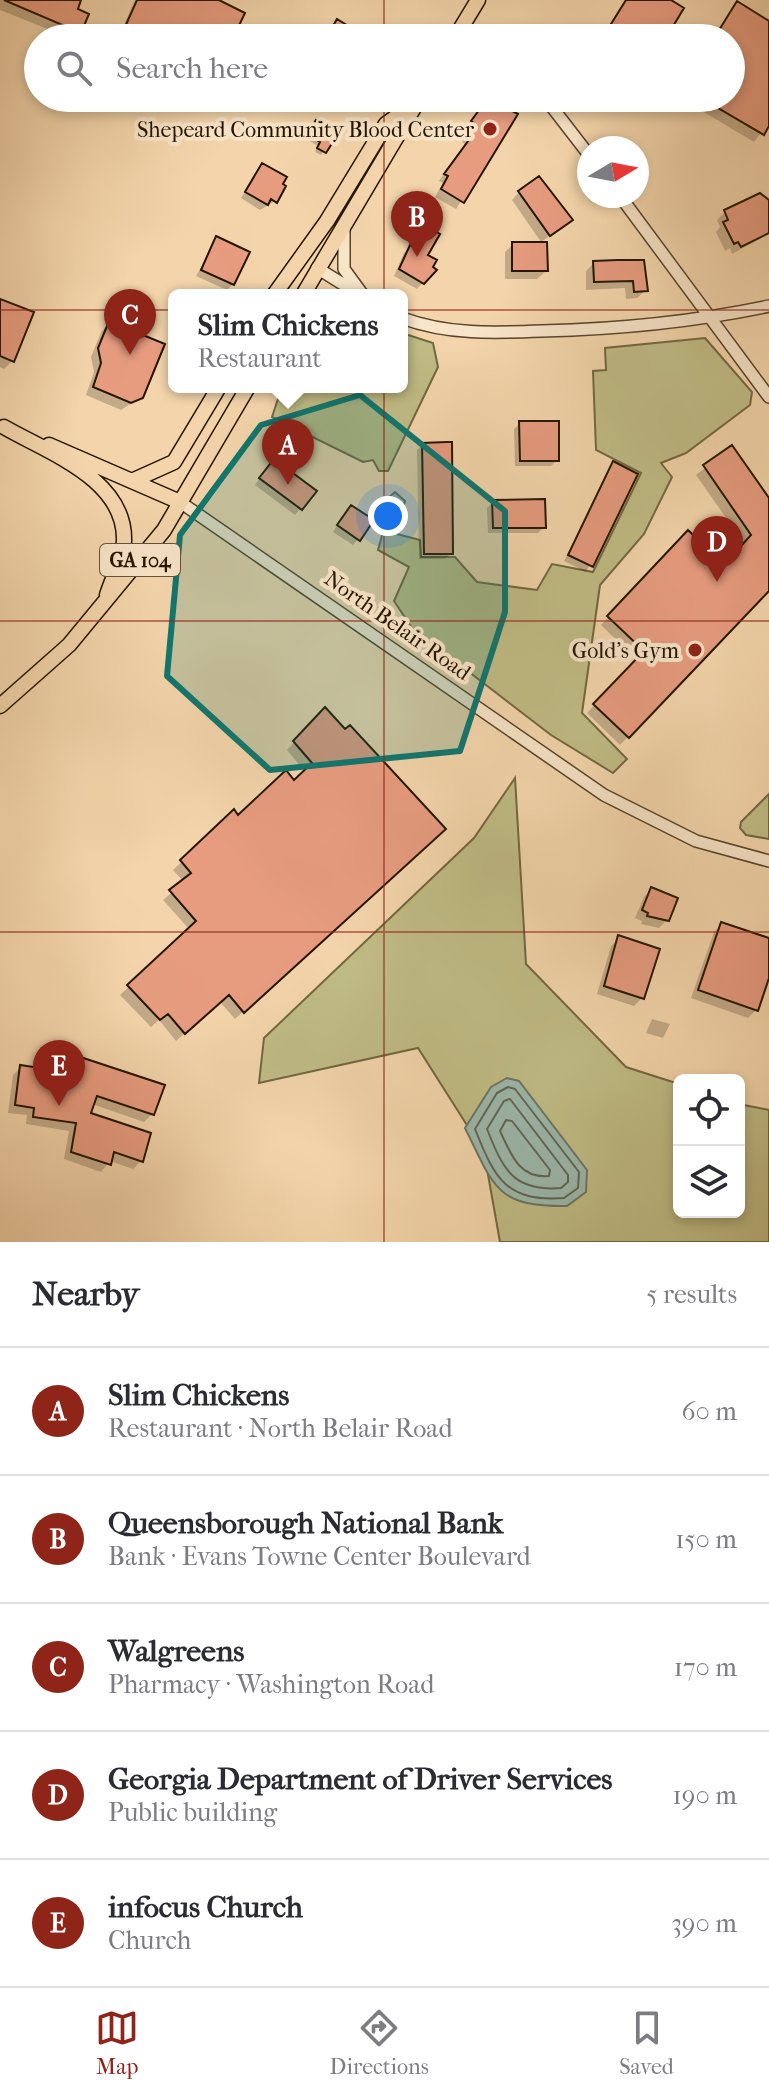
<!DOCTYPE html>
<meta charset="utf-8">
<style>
:root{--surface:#fff;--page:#f7f7f7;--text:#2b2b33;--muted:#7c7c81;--line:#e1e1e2;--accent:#8f2418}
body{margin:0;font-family:"IM FELL French Canon",serif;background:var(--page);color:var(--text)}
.controls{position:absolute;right:24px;bottom:24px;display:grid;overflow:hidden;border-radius:12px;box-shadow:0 4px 12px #0003}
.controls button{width:72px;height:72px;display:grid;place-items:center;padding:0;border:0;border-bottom:2px solid var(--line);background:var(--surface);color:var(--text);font:40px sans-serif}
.compass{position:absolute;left:577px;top:136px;width:72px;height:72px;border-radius:50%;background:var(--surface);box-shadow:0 4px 12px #0003;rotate:80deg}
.you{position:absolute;left:388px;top:516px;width:28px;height:28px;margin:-20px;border:6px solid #fff;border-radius:50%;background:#1a73e8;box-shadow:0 0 0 12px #1a73e833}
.badge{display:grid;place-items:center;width:52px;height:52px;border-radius:50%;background:var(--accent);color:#fff;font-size:26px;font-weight:700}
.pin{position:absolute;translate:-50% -66px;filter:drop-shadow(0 2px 4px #0008)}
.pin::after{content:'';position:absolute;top:42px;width:28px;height:24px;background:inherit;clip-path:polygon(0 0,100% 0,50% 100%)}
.popup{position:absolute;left:168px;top:289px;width:240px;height:104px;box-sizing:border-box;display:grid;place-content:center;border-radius:12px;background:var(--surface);filter:drop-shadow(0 2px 6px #0005);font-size:26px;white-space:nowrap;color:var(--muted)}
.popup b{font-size:30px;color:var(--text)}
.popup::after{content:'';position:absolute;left:50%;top:100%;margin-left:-16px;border:16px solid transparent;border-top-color:var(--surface)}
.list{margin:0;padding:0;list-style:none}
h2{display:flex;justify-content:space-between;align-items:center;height:104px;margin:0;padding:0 32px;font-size:34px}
h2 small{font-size:26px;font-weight:400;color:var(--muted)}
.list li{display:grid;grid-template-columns:52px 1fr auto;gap:24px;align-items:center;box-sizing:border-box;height:128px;padding:0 32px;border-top:2px solid var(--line)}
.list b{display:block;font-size:30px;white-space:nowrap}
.list p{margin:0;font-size:26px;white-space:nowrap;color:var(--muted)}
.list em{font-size:26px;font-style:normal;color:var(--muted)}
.icon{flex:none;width:44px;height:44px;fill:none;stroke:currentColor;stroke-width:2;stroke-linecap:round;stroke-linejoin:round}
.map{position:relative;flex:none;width:769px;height:1242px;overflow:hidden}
.search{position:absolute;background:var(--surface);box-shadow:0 4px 12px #0003;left:24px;right:24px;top:24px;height:88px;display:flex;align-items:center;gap:20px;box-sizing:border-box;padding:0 28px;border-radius:44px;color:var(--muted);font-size:30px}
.sheet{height:744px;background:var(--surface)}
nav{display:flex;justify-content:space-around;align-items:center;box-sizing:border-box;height:112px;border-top:2px solid var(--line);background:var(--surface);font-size:22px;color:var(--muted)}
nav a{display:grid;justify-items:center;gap:4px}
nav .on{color:var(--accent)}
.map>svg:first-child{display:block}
</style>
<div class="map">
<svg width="769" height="1242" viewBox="0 0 769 1242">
<rect width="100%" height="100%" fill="#f4d5ab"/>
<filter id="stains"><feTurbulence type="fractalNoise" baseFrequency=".0025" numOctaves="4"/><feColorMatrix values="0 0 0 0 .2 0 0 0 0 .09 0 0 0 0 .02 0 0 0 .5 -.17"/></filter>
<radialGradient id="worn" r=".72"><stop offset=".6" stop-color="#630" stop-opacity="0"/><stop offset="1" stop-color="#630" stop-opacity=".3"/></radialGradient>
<!-- green -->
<path fill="#c0bc85" stroke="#726842" stroke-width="2" d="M402,333L433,343L438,367L388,471H379L373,460L363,462L272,417L282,387H402Z
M705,338L752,392L750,405L686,453L661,463L672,477L644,534L600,585L582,713L627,759L613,773L551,735L412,628L394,601L409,567L378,550L389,510L381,504L395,492L405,501L397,534L420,540L421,557H455L477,582L537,590L552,564L593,572L641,473L596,450L593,371L606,370L605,348Z
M515,778L526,964L626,1067L679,1084V1212H739V1104L769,1110V1242H500L484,1152L418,1048L259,1083L264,1038L474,838Z
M769,794V839L746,835L740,828L741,822Z"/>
<!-- water -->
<path fill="#9cb8ab" stroke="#6c7667" stroke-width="2" d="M507,1078L519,1081L587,1170L586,1192L567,1206C495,1207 494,1186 465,1128L491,1087Z"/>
<!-- shadow -->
<path fill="#0003" d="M0,0H79L75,10L79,32L70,38L0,10Z
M135,0H216L231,38H118Z
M625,0H667L663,38H602Z
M737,3L769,23V122L754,142L692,105L696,98H731V38H713Z
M217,98H242L235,105Z
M482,106L515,115L456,209L435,197L443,183L439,181L465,144L462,142Z
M312,126L335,134L321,155L315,152L318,146L305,138Z
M262,165L275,201L260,210L241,198Z
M519,192L562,227L541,242L512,200Z
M769,205V234L732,254L730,248L725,251L716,232L720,227L717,220L725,212Z
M429,229L425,255L434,270L417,289L394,276L404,253L410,247L414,250Z
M217,239L233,284L227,290L196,276Z
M513,244L546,271L537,279H505V252Z
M643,262L646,290L637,298L626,299L625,288L586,290V271L594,263Z
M0,301L12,361L4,369L0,367Z
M109,324L141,397L121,410L86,395L94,372L91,357L101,332Z
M520,423L557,460L551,466H515L514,429Z
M423,444L451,553L445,559H419L417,450Z
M731,448L769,502V588L620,745L587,713L637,660L601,625L688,533L724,567L745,545L696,475Z
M614,464L636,474L586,572L564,561Z
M268,467L314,491L295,515L255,485Z
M493,502L544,527L538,533H488L487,508Z
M345,513L358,539L353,545L333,532Z
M325,710L435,837L235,1019L220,1002L176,1041L159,1020L151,1027L120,995L190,930L163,900L184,882L173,870L234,812L238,818L305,772L287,750Z
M652,889L667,920L659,928L641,924L642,921L635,918L644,897Z
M722,924L769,940V971L756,1010L748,1018L691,998L714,932Z
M619,938L642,998L634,1006L597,994L611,946Z
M652,1019L670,1024L663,1038L646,1033Z
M53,1050L152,1114L144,1122L92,1104L89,1115L141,1161L133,1169L110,1161L101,1172L64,1159L69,1131L26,1124L27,1115L8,1113L13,1075L21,1067L42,1070L45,1058Z"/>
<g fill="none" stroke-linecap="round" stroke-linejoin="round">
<!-- shore -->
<path stroke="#606656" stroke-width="2" d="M508,1087L515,1089L579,1172L578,1188L564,1198C506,1202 495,1179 475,1129L497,1093Z
M510,1099L568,1175V1182L561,1188C513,1192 503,1169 487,1129L504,1101Z
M506,1120L512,1121L550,1170L549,1176C519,1179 511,1154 500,1131Z"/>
</g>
<!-- building -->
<path fill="#e79c7f" stroke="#231400" stroke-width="2" d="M4,0H81L78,9L89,14L81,33Z
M137,0H219L245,13L233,38H120Z
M626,0H671L684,8L666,38H615L606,32Z
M737,1L769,21V126L764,135L701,98H731V38L716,35Z
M337,19L368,38H326Z
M488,98L518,114L464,203L441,189L448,176L444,174L471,137L467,135L474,123L471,121Z
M316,120L338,134L326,153L317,148L320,142L307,134Z
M262,163L287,177L283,184L286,186L277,203L271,199L268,205L245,192Z
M539,176L573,220L550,236L518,191Z
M760,193L769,200V233L741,247L738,242L734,244L723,222L728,220L724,210Z
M428,227L440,234L428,255L437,260L433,267L437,270L424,284L399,269L410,245L416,248Z
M216,236L250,252L234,285L201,270Z
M512,242H547L548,271H512Z
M618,260H644L648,291L634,292L633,281L594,282L593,261Z
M0,299L34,312L14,362L0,356Z
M109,321L165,344L143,398L131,403L93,387L101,363L98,348Z
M519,421H559V461H520Z
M447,442H452L453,554H424L422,443Z
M732,445L769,498V591L629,738L593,704L644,651L607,616L688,530L724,565L751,535L703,465Z
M274,459L317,491L302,510L259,478Z
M613,461L638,474L593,567L568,555Z
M545,499L546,528H493L492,500Z
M351,505L374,520L360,541L337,525Z
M325,707L345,729L350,725L446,829L244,1013L229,995L185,1034L168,1014L160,1020L127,985L196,921L169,890L191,873L180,860L234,809L238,815L286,770L294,780L312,763L293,741Z
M651,887L678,898L669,921L647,916L648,913L642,910Z
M721,922L769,938V978L758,1011L698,990Z
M618,935L660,949L644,999L604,986Z
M53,1048L165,1085L154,1115L97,1096L91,1113L151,1133L143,1162L114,1152L111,1165L71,1152L76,1123L33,1117L34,1108L15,1105L20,1065L46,1069Z"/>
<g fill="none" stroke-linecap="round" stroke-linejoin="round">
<defs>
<path id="minor" d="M461,28L473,38
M545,98L589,155
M620,196L769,397
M344,226V269L363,295
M317,268L354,291
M402,318C448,335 494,333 542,331C619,329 693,322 769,306
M180,502L604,795L696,841L769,861"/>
<path id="major" d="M455,38L478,0
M274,295L327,221L386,124L417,102
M303,295L415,106
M4,427C49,453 126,479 124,541C123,558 112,579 107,595
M49,445L180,502
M134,480L174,462L219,387
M0,706L69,645L164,530L248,387"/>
</defs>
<!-- minor casing -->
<use href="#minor" stroke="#57442b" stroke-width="14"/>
<!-- major casing -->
<use href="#major" stroke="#231400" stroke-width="17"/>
<!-- minor -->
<use href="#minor" stroke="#f8e4c8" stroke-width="11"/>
<!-- major -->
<use href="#major" stroke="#f4d5ab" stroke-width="14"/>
</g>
<!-- marked area -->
<path fill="#0f766e" fill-opacity="0.2" stroke="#0f766e" stroke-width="6" stroke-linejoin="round" d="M360,395L505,511V612L460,751L270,770L167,676L180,535L261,425Z"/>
<!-- grid -->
<path fill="none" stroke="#8f2418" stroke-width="2" stroke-opacity="0.55" d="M384,0V38M384,98V1242M0,310H769M0,621H769M0,932H769"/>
<!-- markers -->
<g fill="#8f2418" stroke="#f8e4c8" stroke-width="3">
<circle cx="490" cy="129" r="8"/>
<circle cx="695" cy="650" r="8"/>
</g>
<g text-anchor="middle" stroke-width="8" stroke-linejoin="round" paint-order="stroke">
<!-- shield labels -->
<rect fill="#f8e4c8" stroke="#63523c" stroke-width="2" x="100" y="544" width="80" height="32" rx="6"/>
<g font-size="20" font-weight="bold" fill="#231400">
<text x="140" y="567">GA 104</text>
</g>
<!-- poi labels -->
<g font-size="22" fill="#231400" stroke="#f8e4c8" text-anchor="end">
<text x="474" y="137">Shepeard Community Blood Center</text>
<text x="679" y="658">Gold's Gym</text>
</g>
<!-- street labels -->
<g font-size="22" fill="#231400" stroke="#f8e4c8">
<text transform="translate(398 625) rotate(35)" y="8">North Belair Road</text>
</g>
</g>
<rect width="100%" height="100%" filter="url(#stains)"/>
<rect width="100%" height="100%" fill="url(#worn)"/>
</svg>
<div class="controls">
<button><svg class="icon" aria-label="locate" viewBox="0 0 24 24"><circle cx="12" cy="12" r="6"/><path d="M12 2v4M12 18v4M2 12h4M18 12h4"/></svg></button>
<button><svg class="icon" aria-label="layers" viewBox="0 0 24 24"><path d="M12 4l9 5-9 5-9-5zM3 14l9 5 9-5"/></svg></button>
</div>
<svg class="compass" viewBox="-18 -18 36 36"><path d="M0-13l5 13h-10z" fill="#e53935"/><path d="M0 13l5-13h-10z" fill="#7c7c81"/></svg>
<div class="you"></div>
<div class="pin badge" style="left:288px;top:485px">A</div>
<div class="popup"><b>Slim Chickens</b>Restaurant</div>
<div class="pin badge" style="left:417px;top:257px">B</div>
<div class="pin badge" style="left:130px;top:355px">C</div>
<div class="pin badge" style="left:717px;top:582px">D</div>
<div class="pin badge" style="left:59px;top:1106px">E</div>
<div class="search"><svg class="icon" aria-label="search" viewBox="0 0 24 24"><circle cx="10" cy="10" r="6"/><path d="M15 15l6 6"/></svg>Search here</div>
</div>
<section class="sheet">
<h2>Nearby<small>5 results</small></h2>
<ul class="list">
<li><span class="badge">A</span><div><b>Slim Chickens</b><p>Restaurant · North Belair Road</p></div><em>60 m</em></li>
<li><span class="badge">B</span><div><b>Queensborough National Bank</b><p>Bank · Evans Towne Center Boulevard</p></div><em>150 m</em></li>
<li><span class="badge">C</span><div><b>Walgreens</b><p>Pharmacy · Washington Road</p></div><em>170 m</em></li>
<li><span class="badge">D</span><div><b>Georgia Department of Driver Services</b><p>Public building</p></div><em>190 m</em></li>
<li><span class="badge">E</span><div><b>infocus Church</b><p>Church</p></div><em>390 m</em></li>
</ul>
</section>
<nav>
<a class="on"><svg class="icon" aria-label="map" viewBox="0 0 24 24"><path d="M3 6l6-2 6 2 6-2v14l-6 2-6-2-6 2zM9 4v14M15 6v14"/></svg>Map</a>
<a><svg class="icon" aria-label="directions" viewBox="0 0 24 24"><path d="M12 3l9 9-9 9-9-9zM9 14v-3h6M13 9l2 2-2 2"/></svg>Directions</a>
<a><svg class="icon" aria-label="saved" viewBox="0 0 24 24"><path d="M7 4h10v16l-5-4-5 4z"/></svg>Saved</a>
</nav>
